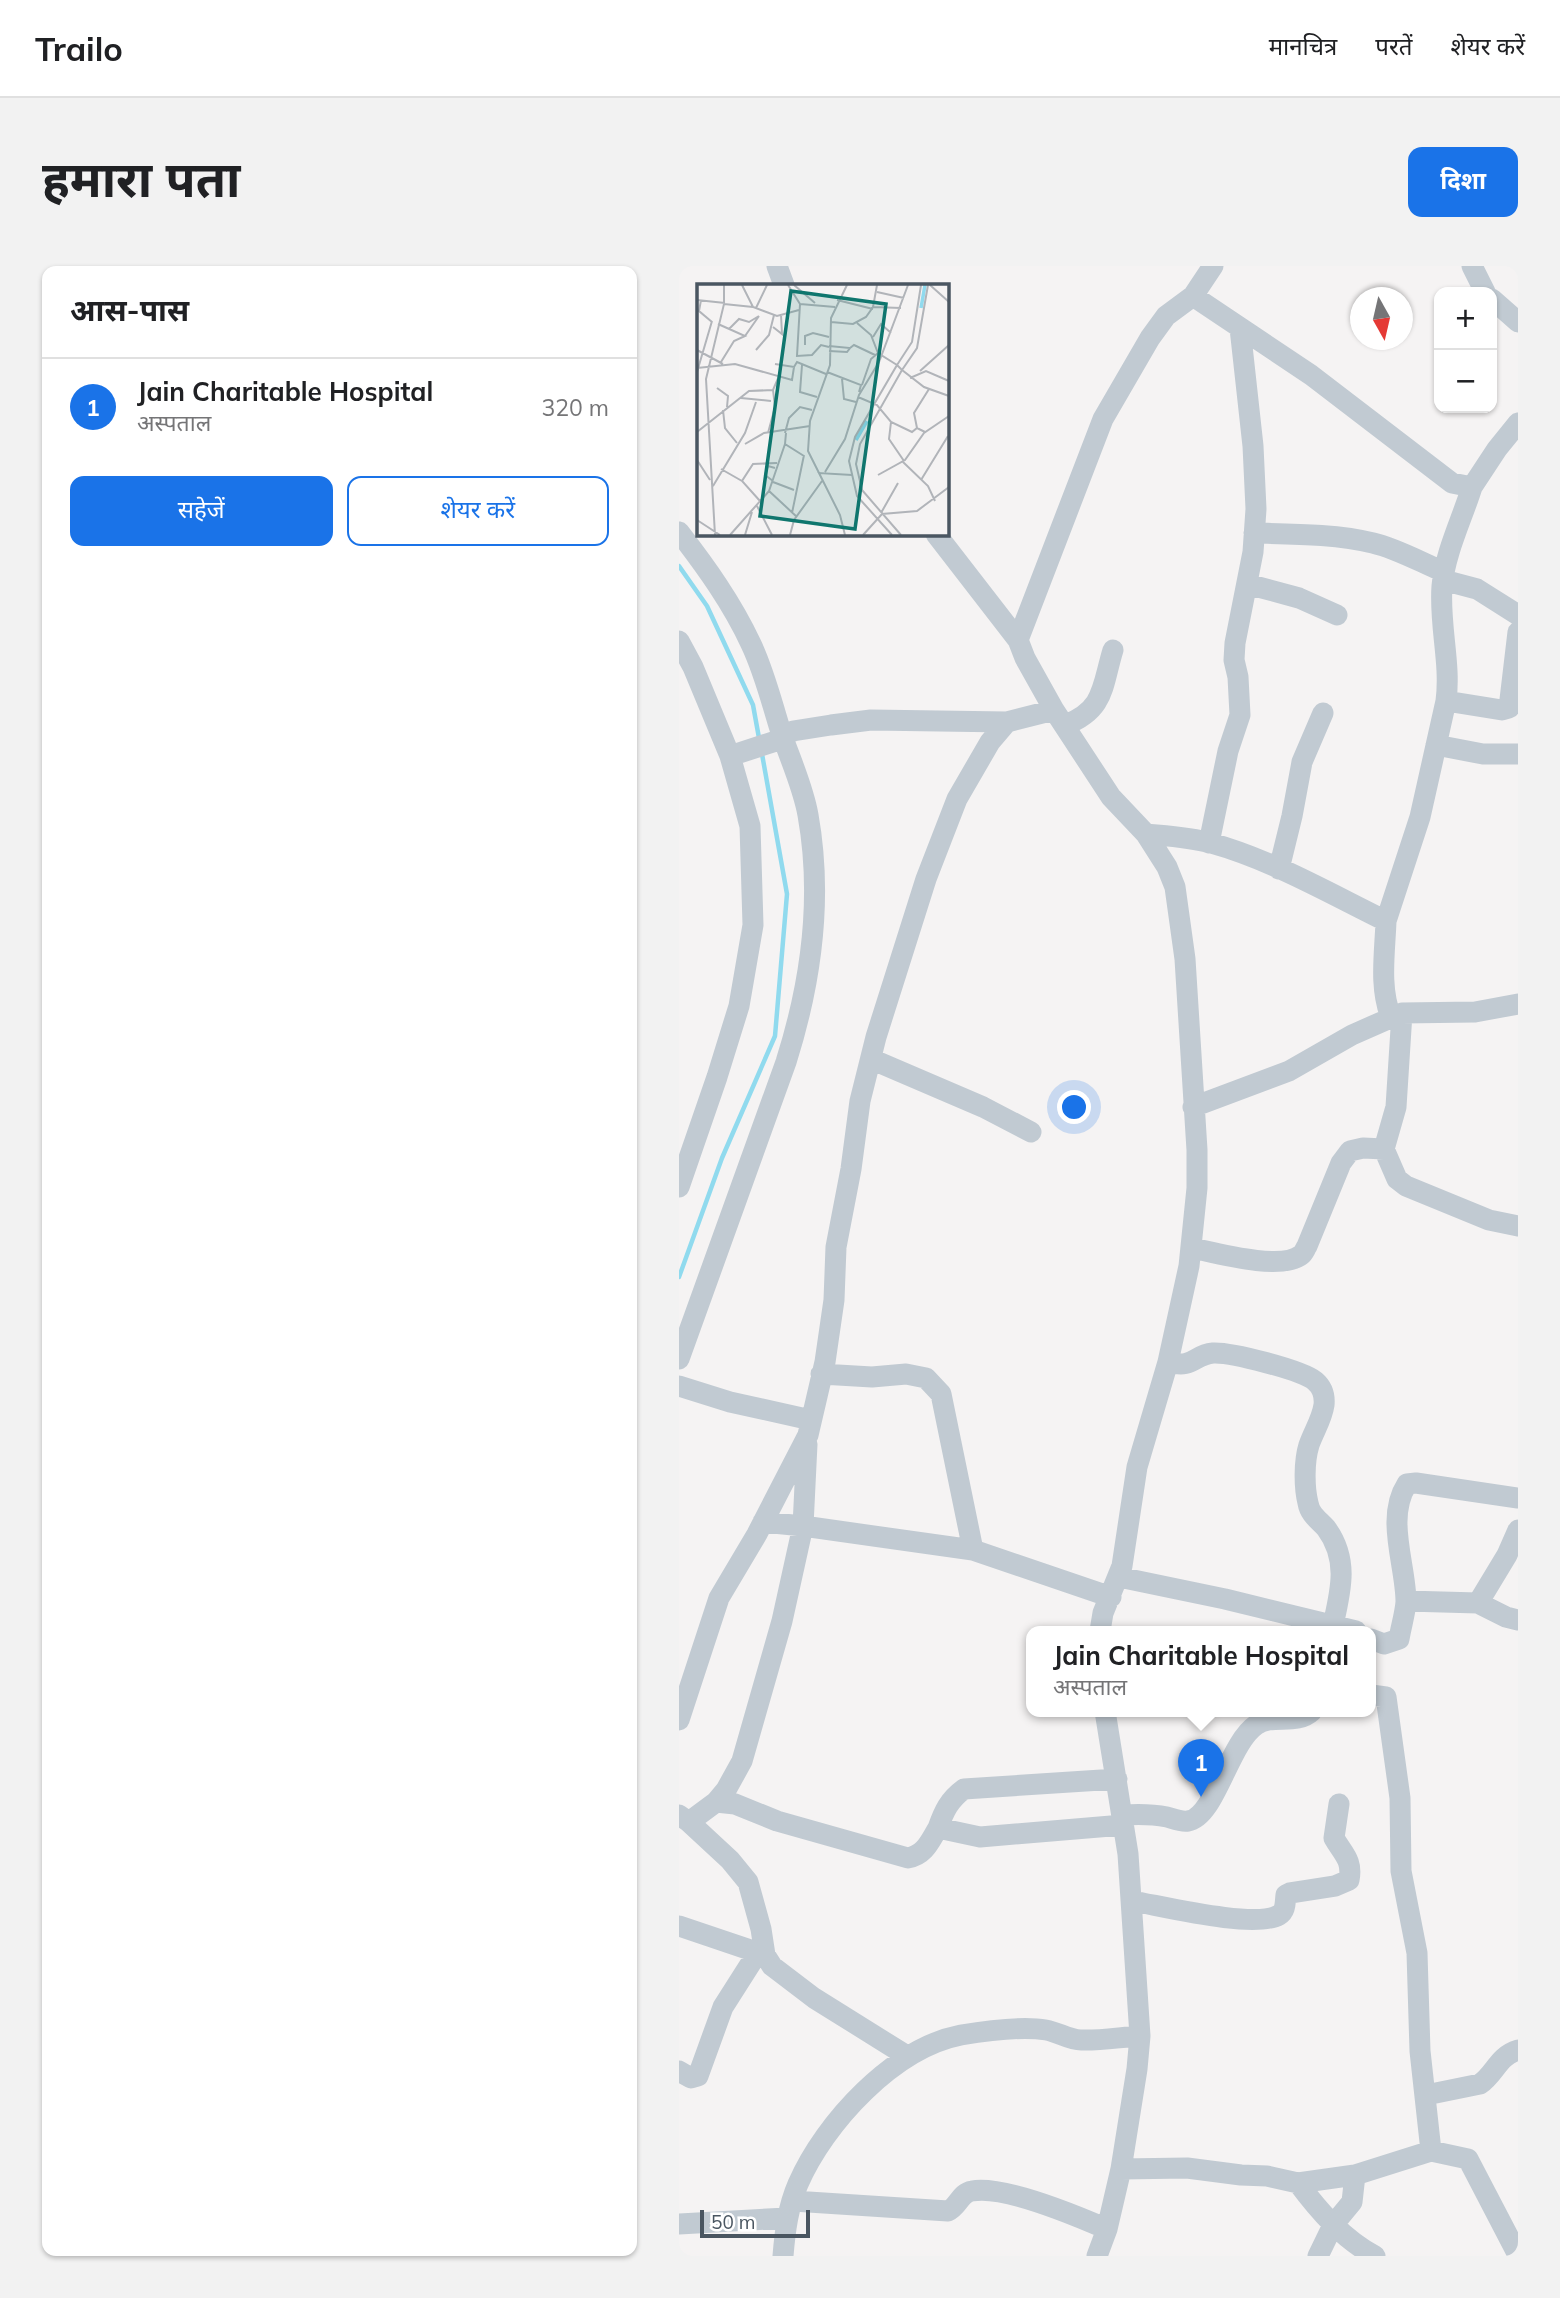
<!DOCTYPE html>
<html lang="hi">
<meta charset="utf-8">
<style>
:root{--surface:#fff;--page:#f2f2f2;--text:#202124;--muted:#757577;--line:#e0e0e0;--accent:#1a73e8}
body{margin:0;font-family:Mulish,"Noto Sans Devanagari",sans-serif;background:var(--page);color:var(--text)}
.controls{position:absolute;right:21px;top:21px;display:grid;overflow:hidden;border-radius:14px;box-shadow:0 2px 5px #0004}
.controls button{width:63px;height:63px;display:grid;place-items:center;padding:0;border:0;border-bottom:2px solid var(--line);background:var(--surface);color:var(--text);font:35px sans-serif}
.compass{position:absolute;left:671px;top:21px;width:63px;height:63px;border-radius:50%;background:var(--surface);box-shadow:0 2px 5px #0004;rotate:172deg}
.scale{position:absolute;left:21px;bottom:18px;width:110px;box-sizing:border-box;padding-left:7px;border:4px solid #4a5661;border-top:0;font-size:19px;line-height:24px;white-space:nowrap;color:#4a5661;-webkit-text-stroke:5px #fff;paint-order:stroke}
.you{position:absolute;left:396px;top:842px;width:24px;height:24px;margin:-18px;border:5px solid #fff;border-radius:50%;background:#1a73e8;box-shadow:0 0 0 10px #1a73e833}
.badge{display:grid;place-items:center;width:46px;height:46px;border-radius:50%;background:var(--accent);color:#fff;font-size:23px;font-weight:700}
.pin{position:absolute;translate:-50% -58px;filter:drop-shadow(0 2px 4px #0008)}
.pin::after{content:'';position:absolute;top:37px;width:24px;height:21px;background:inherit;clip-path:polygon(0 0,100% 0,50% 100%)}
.popup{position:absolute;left:347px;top:1360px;width:350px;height:91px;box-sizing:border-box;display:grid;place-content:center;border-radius:14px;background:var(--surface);filter:drop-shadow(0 2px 5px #0005);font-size:23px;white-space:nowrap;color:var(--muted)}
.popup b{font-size:26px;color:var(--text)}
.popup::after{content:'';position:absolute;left:50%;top:100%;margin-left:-14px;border:14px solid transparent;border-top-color:var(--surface)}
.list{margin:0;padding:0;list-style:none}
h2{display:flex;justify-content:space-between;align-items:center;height:91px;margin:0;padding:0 28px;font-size:30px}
h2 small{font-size:23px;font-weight:400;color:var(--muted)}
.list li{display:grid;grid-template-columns:46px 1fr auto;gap:21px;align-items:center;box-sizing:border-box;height:98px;padding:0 28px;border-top:2px solid var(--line)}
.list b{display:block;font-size:26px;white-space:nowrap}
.list p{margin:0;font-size:23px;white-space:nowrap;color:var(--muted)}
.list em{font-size:23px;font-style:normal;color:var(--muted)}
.actions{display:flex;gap:14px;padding:21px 28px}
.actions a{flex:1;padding:16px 0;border:2px solid var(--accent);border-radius:14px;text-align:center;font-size:24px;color:var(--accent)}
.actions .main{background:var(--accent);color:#fff}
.map{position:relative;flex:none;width:839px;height:1990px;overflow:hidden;border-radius:14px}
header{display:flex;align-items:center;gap:42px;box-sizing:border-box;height:98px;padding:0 35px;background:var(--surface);border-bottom:2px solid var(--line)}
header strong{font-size:33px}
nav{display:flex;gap:38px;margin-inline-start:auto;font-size:24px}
.intro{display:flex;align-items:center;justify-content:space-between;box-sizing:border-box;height:168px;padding:0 42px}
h1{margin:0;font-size:49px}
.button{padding:18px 32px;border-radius:14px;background:var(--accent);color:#fff;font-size:24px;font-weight:700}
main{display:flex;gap:42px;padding:0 42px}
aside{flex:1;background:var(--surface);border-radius:14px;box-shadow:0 2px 5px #0004}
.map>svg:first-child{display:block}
</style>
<header>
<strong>Trailo</strong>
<nav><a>मानचित्र</a><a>परतें</a><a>शेयर करें</a></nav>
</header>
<div class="intro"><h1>हमारा पता</h1><a class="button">दिशा</a></div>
<main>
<aside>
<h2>आस-पास<small></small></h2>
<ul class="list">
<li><span class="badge">1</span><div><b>Jain Charitable Hospital</b><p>अस्पताल</p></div><em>320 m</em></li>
</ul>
<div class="actions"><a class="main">सहेजें</a><a>शेयर करें</a></div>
</aside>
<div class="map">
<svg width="839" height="1990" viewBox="0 0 839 1990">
<rect width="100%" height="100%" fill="#f5f3f3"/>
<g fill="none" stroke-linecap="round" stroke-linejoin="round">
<!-- stream -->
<path stroke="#90daee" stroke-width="4.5" d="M0,300L28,340L74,439L80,472
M0,1011L43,892L96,770L108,628L83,488"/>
<!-- minor -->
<path stroke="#c1cad2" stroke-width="21" d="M98,0L105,19
M793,0L806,26
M514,30L632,109L773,217L793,221L818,183L839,157
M813,33L839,56
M0,266C27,301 53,337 72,378C85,405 92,434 101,463C110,491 124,520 129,549C144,633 132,717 107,796L0,1093
M575,267C612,268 659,268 694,277C719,283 741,296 765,306
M764,314L798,323L839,349
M568,318L620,332L658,349
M339,374L424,153L471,72L487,50L514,30L534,0
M0,375L14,401L51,490L71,560L74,659L60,740L38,811L0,921
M767,435L823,444L830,442L839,366
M375,444L432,531L467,568L488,601L496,621L506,693L518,884V922L510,1000L489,1096L458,1201L443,1300L424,1347L421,1365
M386,459C426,444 423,420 434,384
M757,479L804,488H839
M51,490L97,475L114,465L152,459L192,454L328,456L375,444L346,392L339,374L257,268
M467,568C489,570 511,571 532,577C593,594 650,627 707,655C706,686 700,721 712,751
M530,577L549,485L561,449L559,411L555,394L556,377L574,286L577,243L574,180L561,62
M600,603L613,550L623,496L644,447
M707,655L741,551L767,435C772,397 760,359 763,320C766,287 783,253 793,221
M723,747L717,841L705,883L718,913L727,920L810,954L839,960
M192,793L304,841L352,866
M514,841L610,805L673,769L723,747L796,746L839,738
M513,982C537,987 602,1005 622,989C625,987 626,983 628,980L662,897L671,885L684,882L705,883
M489,1096C515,1103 514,1089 534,1087C552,1086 622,1104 636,1115C643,1121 646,1129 645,1139C643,1153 635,1165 630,1179C625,1195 625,1221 629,1237C631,1249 640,1254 647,1262C670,1293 662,1324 654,1359
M142,1108L193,1111L227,1108L247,1112L262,1128L294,1284
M0,1120L51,1136L132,1154
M128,1178L124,1260L294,1284L432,1331
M440,1311L546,1333L677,1365
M727,1335L799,1337L827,1351L839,1354
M799,1337L828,1289L839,1264
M692,1373L705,1378L720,1373C722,1361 726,1348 727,1336C727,1299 706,1252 728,1218L737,1217L839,1232
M692,1429L707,1431L721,1532L722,1605L738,1687L741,1785L752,1885L789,1893L839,1989
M0,1454L40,1332L78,1268L129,1169L146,1096L155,1034L157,981L172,903L181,835L197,771L247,613L278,533L311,476L328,456
M438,1513L285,1523C270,1534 265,1545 259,1562L301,1571L444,1559
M37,1536L56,1538L98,1555L229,1592C246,1589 251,1575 259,1562
M0,1549L10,1556L51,1594L69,1616L82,1663L86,1689L93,1700L135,1732L228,1790
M444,1549C458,1548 473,1548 488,1551C495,1553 502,1556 509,1555C536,1551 550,1477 577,1459C594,1447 617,1460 633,1445
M10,1556L37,1536L47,1524L63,1495L103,1355L124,1260L84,1256
M453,1635C483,1640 575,1663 600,1649C607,1645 606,1636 607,1629L611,1627L656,1620L670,1614C674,1594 664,1588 655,1572L660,1538
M0,1660L86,1689
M0,1805L12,1812L19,1810L44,1741L79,1686
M747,1829L801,1818C816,1808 819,1790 839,1784
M442,1903L508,1902L562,1909L588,1910L619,1917L676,1909L752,1885
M619,1917C640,1945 664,1973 696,1990
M114,1935L269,1945C279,1941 281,1927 293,1925C324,1919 398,1950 428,1963
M0,1958L108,1952
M104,1990C106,1965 109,1941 119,1918C146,1856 215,1782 282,1769C306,1765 343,1760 367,1764C379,1766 390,1774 402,1774C419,1775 443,1771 461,1770
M418,1990L428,1963L442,1903L458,1803L461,1770L449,1588L426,1445
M639,1990L654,1959L673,1936L676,1909"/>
</g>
<!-- overview -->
<g transform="translate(18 18)">
<rect width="252" height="252" fill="#f5f3f3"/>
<path fill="none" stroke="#90daee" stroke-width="3.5" d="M224,24L228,1M159,156L170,137"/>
<path fill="none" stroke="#b1b4b9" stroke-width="2" d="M45,1L56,23L80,32L102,26M91,1L103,20L100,72L115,71L124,61L132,63M97,1L118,19M224,1L215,58L200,81L205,86L220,64L231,1M233,1L252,18M180,8L207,14M0,16L28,19M4,16L2,27L15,38M140,16L176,25M27,20L56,23M103,20L138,23M176,23L204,24M59,24L70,1M134,38L156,40L169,33L176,23L180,1M160,39L174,51L181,69L200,81L158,153L152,177L160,212L195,251M21,40L48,52L37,57L24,78M76,43L85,50L84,31M32,45L42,35L52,38L62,32M48,52L62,32M176,53L184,40L194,49M108,61V52L116,49L132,53M132,62L153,64L150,68L132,67M153,64L157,61L178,71M0,66L26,80M59,66L72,51L77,31M78,80L97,83L100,78L129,90M105,81L103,108L120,113M0,84L38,80L95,96L97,83M223,87L252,61M0,88L15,37M130,88L164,101L162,108M213,94L229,87L252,97M145,95L147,115L159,118M165,101L174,75L181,69M20,104L31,112L30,123M161,113L180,121L194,138L215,148L220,144L228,148M44,114L74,117M26,126L28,144L40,159M194,138L192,155L207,177M220,144L217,129L232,105M0,148L52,107L76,106L82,92M71,149L78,123L76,106M88,149L92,134L103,123L115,126M89,149L88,160L107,172M48,160L67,149L113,142M0,176L13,196M206,178L231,202L238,217M24,185L45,197M128,188L148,155L162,111L182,78L211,1M122,189L111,167L113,137L133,81L134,34L150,1M181,191L208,176L227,149L252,132M224,196L251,152M76,197L68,191L71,182L78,184M76,198L97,206M16,202L48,149L59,118M72,207L88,160M63,217L45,197L56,180L80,179M60,222L75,251M95,229L107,171M184,229L201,199M0,236L23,251M18,251L9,95L27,20V1M33,251L72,207L100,233M48,251L55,228M93,251L97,236L125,197M148,251L143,231L122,189L155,191M166,251L185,230L220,227L252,203M204,251L165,206L159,180L163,160L205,86L227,103L252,112"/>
<path fill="#0f766e" fill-opacity="0.15" stroke="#0f766e" stroke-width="3.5" d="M94,7L189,20L158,245L63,232Z"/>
<rect width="252" height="252" fill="none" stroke="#4a5661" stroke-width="3.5"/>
</g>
</svg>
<div class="controls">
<button>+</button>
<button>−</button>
</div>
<svg class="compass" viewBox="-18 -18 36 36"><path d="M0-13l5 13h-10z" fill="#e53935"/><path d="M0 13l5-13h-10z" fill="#757577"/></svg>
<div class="scale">50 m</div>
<div class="you"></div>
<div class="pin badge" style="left:522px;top:1531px">1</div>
<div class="popup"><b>Jain Charitable Hospital</b>अस्पताल</div>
</div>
</main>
